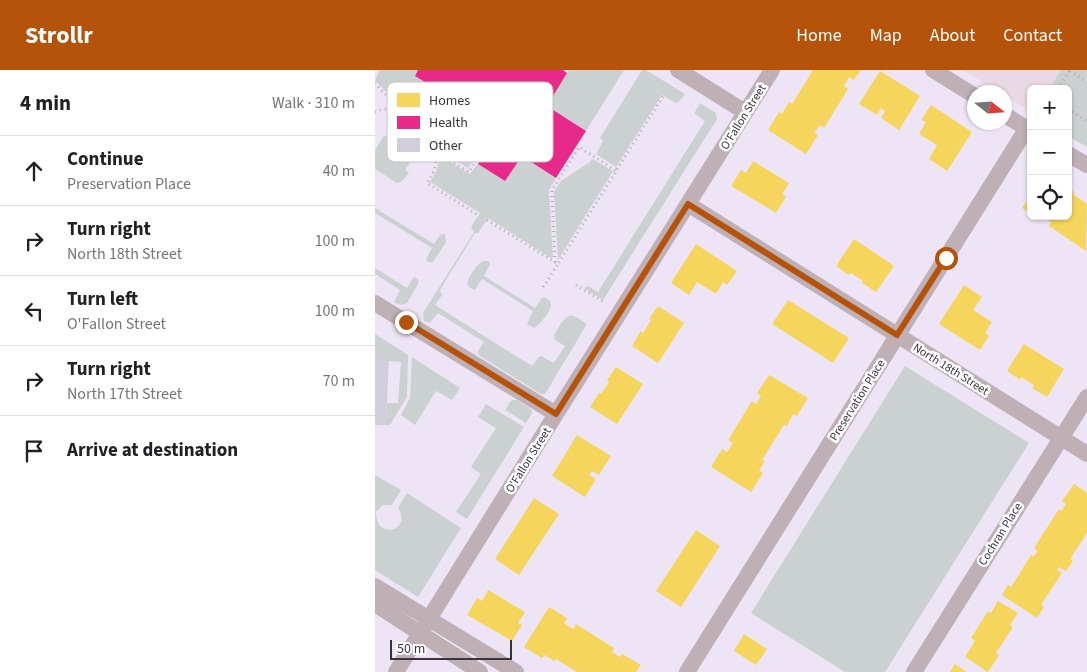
<!DOCTYPE html>
<meta charset="utf-8">
<style>
:root{--surface:#fff;--page:#f2f2f2;--text:#202124;--muted:#757577;--line:#e0e0e0;--accent:#b45309}
body{margin:0;font-family:"Source Sans 3",sans-serif;background:var(--page);color:var(--text)}
.controls{position:absolute;right:15px;top:15px;display:grid;overflow:hidden;border-radius:8px;box-shadow:0 1px 4px #0004}
.controls button{width:45px;height:45px;display:grid;place-items:center;padding:0;border:0;border-bottom:1px solid var(--line);background:var(--surface);color:var(--text);font:25px sans-serif}
.compass{position:absolute;left:592px;top:15px;width:45px;height:45px;border-radius:50%;background:var(--surface);box-shadow:0 1px 4px #0004;rotate:107deg}
.scale{position:absolute;left:15px;bottom:12px;width:122px;box-sizing:border-box;padding-left:5px;border:2px solid #39333e;border-top:0;font-size:14px;line-height:18px;white-space:nowrap;color:#39333e;-webkit-text-stroke:4px #fff;paint-order:stroke}
.stop{position:absolute;width:15px;height:15px;margin:-11px;border:4px solid #b45309;border-radius:50%;background:#fff}
.stop.end{background:#b45309;border-color:#fff;box-shadow:0 1px 5px #0008}
.list{margin:0;padding:0;list-style:none}
h2{display:flex;justify-content:space-between;align-items:center;height:65px;margin:0;padding:0 20px;font-size:21px}
h2 small{font-size:16px;font-weight:400;color:var(--muted)}
.list li{display:grid;grid-template-columns:32px 1fr auto;gap:15px;align-items:center;box-sizing:border-box;height:70px;padding:0 20px;border-top:1px solid var(--line)}
.list b{display:block;font-size:19px;white-space:nowrap}
.list p{margin:0;font-size:16px;white-space:nowrap;color:var(--muted)}
.list em{font-size:16px;font-style:normal;color:var(--muted)}
.icon{flex:none;width:28px;height:28px;fill:none;stroke:currentColor;stroke-width:2;stroke-linecap:round;stroke-linejoin:round}
.map{position:relative;flex:none;width:712px;height:602px;overflow:hidden}
header{display:flex;align-items:center;gap:30px;box-sizing:border-box;height:70px;padding:0 25px;background:var(--accent);color:#fff}
header strong{font-size:24px}
nav{display:flex;gap:28px;margin-inline-start:auto;font-size:18px}
main{display:flex}
aside{flex:1;background:var(--surface)}
.map>svg:first-child{display:block}
</style>
<header>
<strong>Strollr</strong>
<nav><a>Home</a><a>Map</a><a>About</a><a>Contact</a></nav>
</header>
<main>
<aside>
<h2>4 min<small>Walk · 310 m</small></h2>
<ul class="list">
<li><svg class="icon" aria-label="ahead" viewBox="0 0 24 24"><path d="M12 20V5M6 11l6-6 6 6"/></svg><div><b>Continue</b><p>Preservation Place</p></div><em>40 m</em></li>
<li><svg class="icon" aria-label="right" viewBox="0 0 24 24"><path d="M7 20v-9h11M14 6l5 5-5 5"/></svg><div><b>Turn right</b><p>North 18th Street</p></div><em>100 m</em></li>
<li><svg class="icon" aria-label="left" viewBox="0 0 24 24"><path d="M17 20v-9H6M10 6l-5 5 5 5"/></svg><div><b>Turn left</b><p>O'Fallon Street</p></div><em>100 m</em></li>
<li><svg class="icon" aria-label="right" viewBox="0 0 24 24"><path d="M7 20v-9h11M14 6l5 5-5 5"/></svg><div><b>Turn right</b><p>North 17th Street</p></div><em>70 m</em></li>
<li><svg class="icon" aria-label="arrive" viewBox="0 0 24 24"><path d="M6 21V4h12l-3 4 3 4H6"/></svg><div><b>Arrive at destination</b></div></li>
</ul>
</aside>
<div class="map">
<svg width="712" height="602" viewBox="0 0 712 602">
<rect width="100%" height="100%" fill="#ede5f5"/>
<!-- education -->
<path fill="#e9d9e4" d="M588,0H686L674,19H656V42L630,26V22H624Z"/>
<!-- green -->
<path fill="#cad1d0" d="M5,0H43L40,6L69,24L42,45L34,39L25,37L0,10Z
M194,0H249L211,61L172,36Z
M267,0H271L310,24L304,32L301,33L287,25L241,97L221,84L228,71L225,68Z
M686,0H712V77L693,66V19H674Z
M325,33L341,43L342,49L228,230L209,218L213,216L223,222L330,51L320,44V42Z
M17,63C25,65 39,81 37,89C35,93 32,97 30,100L34,103C30,108 28,112 22,113L0,99V80L8,67Z
M72,64L102,84L93,98L64,80L61,72Z
M65,86L95,104L103,94L130,111L147,86L181,108L174,120L178,187L176,188L113,148L103,163H100L65,220L67,225L60,235L157,296L164,287L166,286L179,293L190,276L180,270L179,265C183,259 190,243 198,246C203,247 208,252 212,254L170,324H166L105,286L103,284V281L109,272L63,243L55,253L49,251L48,243L99,162L96,157L105,143L55,112L62,100Z
M217,89L238,101L183,190L179,122L186,111L215,92Z
M0,138L59,174L65,165L68,164H70L71,172L58,192H53L51,190L57,178L0,143Z
M108,191H113L115,194L109,206L160,238L167,228L170,227C172,229 175,230 176,234C177,240 164,256 159,258L152,254L158,241L107,209L100,220L95,218L92,214C94,206 101,195 108,191Z
M0,198L32,218L38,208L40,207L44,211L42,216L32,233C28,236 24,235 19,232L25,220L0,204Z
M0,264L33,285L32,327L15,355H0V351H11L12,333H23L26,292L13,291V286H0Z
M37,287L85,318L77,330L61,321L40,355L26,345L35,328Z
M530,296L654,373L510,602H470L376,543Z
M138,330H142L157,340L156,345L151,353L130,340L135,332Z
M111,334L149,357L92,449L81,442L106,404L96,397L121,358L103,347Z
M0,405L26,420L17,435H8L1,442C0,471 38,461 23,438L32,423L86,458L43,527L0,500Z"/>
<!-- homes -->
<path fill="#f6d55c" d="M438,0H486L479,10L474,7L469,16L473,19L449,58L445,55L439,63L443,65L431,84L393,60L404,42L407,44L414,32L417,34Z
M505,1L545,26L524,60L506,48L510,41L506,38L502,45L484,34Z
M556,35L597,62L572,101L554,89L562,75L544,64L551,52L546,50Z
M378,91L414,113L407,124L411,127L401,143L356,116L366,100L371,103Z
M693,118L699,122L698,124L712,134L711,181L674,156L676,152L668,146L666,150L660,146H693Z
M656,125V144L647,138Z
M479,169L519,196L501,222L487,213L488,211L476,203L474,205L461,196Z
M321,174L362,201L352,215L348,212L341,224L322,212L314,225L296,213Z
M589,215L607,227L598,240L617,252L610,263L614,266L605,280L564,254Z
M413,230L474,268L458,293L397,254Z
M283,236L309,253L283,293L257,276L266,261L268,263L276,250L274,249Z
M649,274L689,299L672,327L657,318L659,315L646,307L645,310L632,301Z
M241,297L268,314L242,354L215,337L224,323L226,324L234,312L232,310Z
M394,305L433,328L422,346L418,344L412,356L409,355L387,390L390,391L384,401L388,403L376,422L336,397L347,379L352,382L358,373L353,370L377,331L381,334L386,326L382,323Z
M202,365L236,386L224,405L217,401L214,405L221,409L210,427L177,406Z
M699,414L712,423V463L695,489L698,491L691,501L684,497L682,500L687,503L666,535L669,537L662,548L627,525L633,515L636,517L656,485L658,487L663,481L659,478L684,439L686,441L691,434L687,431Z
M159,428L184,444L144,505L120,489Z
M321,460L345,476L306,537L281,521Z
M113,520L150,542L143,553L147,555L137,571L92,545L102,528L107,531Z
M623,531L643,543L635,555L638,557L621,583L624,585L613,602L590,587L600,571L596,568L613,541L616,543Z
M174,537L192,548L189,553L198,559L201,554L239,578L237,582L245,587L247,584L266,595L261,602H202L181,589L179,591L170,585L167,588L149,577Z
M369,564L392,579L381,595L359,581Z
M580,594L592,602H575Z"/>
<!-- health -->
<path fill="#e7298a" d="M43,0H188L192,3L172,36L211,61L181,108L147,86L130,111L103,94L107,87L72,64L70,65L50,39L69,24L40,6Z"/>
<!-- building -->
<path fill="#d1cdda" d="M0,286H14L11,352L0,351Z"/>
<g fill="none" stroke-linecap="round" stroke-linejoin="round">
<!-- path -->
<path stroke="#b4aab0" stroke-width="3" stroke-dasharray="1 4" stroke-linecap="butt" d="M695,1L712,12
M0,13L24,39
M683,19L695,0
M693,39L712,51
M0,42C13,37 30,36 40,47C44,51 47,55 50,59C53,64 57,68 59,72C66,85 60,102 52,113L103,145
M50,60L60,52
M62,83L94,102L104,85
M112,150L183,194L288,26
M180,192L177,120L204,77L241,101
M201,215L229,232
M168,217L183,194"/>
<!-- minor -->
<path stroke="#beb0b4" stroke-width="16" d="M303,0L370,42
M558,0L600,26
M630,45L656,61
M693,84L712,95
M313,134L712,384
M0,233L181,344
M0,516L141,602
M0,534L105,602
M21,602L181,344L397,0
M312,602L652,58
M539,602L712,327"/>
</g>
<g fill="none" stroke-linecap="round" stroke-linejoin="round">
<!-- route -->
<path stroke="#b45309" stroke-width="6" d="M31,252L181,344L313,134L522,265L571,188"/>
</g>
<g text-anchor="middle" stroke-width="5" stroke-linejoin="round" paint-order="stroke">
<!-- street labels -->
<g font-size="12" fill="#39333e" stroke="#fff">
<text transform="translate(368 47) rotate(-58)" y="4">O'Fallon Street</text>
<text transform="translate(576 299) rotate(32)" y="4">North 18th Street</text>
<text transform="translate(482 330) rotate(-58)" y="4">Preservation Place</text>
<text transform="translate(153 390) rotate(-58)" y="4">O'Fallon Street</text>
<text transform="translate(625 464) rotate(-58)" y="4">Cochran Place</text>
</g>
</g>
<!-- legend -->
<rect x="12" y="12" width="166" height="80" rx="8" fill="#fff" stroke="#c4c2c5" stroke-width="1"/>
<rect x="22" y="23" width="23" height="14" fill="#f6d55c"/>
<rect x="22" y="46" width="23" height="13" fill="#e7298a"/>
<rect x="22" y="68" width="23" height="14" fill="#d1cdda"/>
<g font-size="14" fill="#39333e">
<text x="54" y="35">Homes</text>
<text x="54" y="57">Health</text>
<text x="54" y="80">Other</text>
</g>
</svg>
<div class="controls">
<button>+</button>
<button>−</button>
<button><svg class="icon" aria-label="locate" viewBox="0 0 24 24"><circle cx="12" cy="12" r="6"/><path d="M12 2v4M12 18v4M2 12h4M18 12h4"/></svg></button>
</div>
<svg class="compass" viewBox="-18 -18 36 36"><path d="M0-13l5 13h-10z" fill="#e53935"/><path d="M0 13l5-13h-10z" fill="#757577"/></svg>
<div class="scale">50 m</div>
<div class="stop" style="left:571px;top:188px"></div>
<div class="stop end" style="left:31px;top:252px"></div>
</div>
</main>
